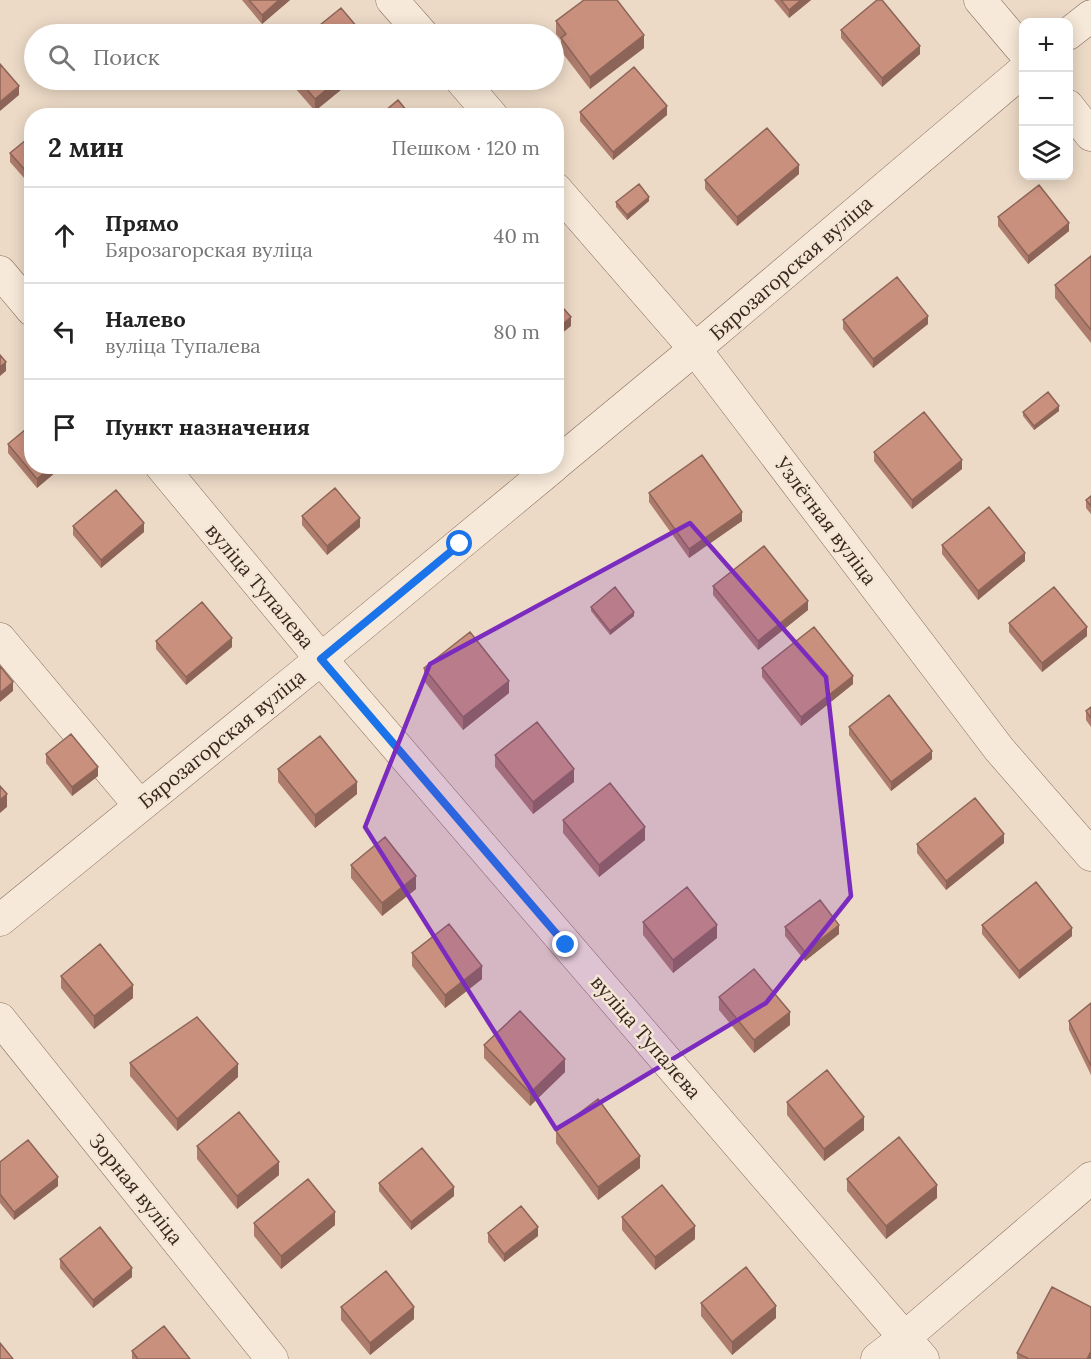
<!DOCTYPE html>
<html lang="ru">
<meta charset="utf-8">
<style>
:root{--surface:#fff;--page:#f2f2f2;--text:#222;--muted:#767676;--line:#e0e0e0}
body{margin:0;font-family:Lora,serif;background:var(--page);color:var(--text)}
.controls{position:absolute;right:18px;top:18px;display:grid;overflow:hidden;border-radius:12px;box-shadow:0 3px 15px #0003}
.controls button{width:54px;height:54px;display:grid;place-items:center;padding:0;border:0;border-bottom:2px solid var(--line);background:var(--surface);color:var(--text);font:30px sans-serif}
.stop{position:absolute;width:18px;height:18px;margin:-14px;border:4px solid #1a73e8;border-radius:50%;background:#fff}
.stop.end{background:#1a73e8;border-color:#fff;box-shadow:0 2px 6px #0008}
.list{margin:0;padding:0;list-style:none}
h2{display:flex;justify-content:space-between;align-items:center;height:78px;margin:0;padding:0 24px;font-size:26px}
h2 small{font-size:20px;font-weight:400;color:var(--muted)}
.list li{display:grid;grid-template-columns:39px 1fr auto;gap:18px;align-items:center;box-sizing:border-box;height:96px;padding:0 24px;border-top:2px solid var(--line)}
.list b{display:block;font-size:22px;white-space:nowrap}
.list p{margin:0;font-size:20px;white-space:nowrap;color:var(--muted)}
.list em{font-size:20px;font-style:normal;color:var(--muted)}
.icon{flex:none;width:33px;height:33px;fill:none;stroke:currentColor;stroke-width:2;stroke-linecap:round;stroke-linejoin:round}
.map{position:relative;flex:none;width:1091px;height:1359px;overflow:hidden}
.search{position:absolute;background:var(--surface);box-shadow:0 3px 15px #0003;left:24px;top:24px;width:540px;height:66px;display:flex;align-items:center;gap:15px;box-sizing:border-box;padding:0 21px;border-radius:33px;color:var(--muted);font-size:22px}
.panel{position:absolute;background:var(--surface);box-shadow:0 3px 15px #0003;left:24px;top:108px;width:540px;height:366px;border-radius:24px}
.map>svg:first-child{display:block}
</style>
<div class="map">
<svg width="1091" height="1359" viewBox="0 0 1091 1359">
<rect width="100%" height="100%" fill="#ecdac6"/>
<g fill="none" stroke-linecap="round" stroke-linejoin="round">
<defs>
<path id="minor" d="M392,0L422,34
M980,0L1024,52
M1068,34L1091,16
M461,80L492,116
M1068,106L1091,135
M556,189L695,349L999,749L1091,855
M0,272L32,310
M556,464L695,349L1024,70
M161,466L321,659L923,1359
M0,639L140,806
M0,920L321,659L554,466
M0,1019L272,1359
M877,1359L904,1338L1091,1178"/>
</defs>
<!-- minor casing -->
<use href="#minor" stroke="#876c5d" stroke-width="33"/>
<!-- minor -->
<use href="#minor" stroke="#f7e9d9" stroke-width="32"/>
</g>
<!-- wall -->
<path fill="#ad7c6c" d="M242,0H290L262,24Z
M774,0H811L789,18Z
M556,21L644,48L590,89L561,51V40L556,34Z
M841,30L920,54L882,87L841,38Z
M288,80H353L315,111Z
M580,112L667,115L613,160L580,121Z
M32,135V187L10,162V153Z
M799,174L737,226L705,189V180Z
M649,201L627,220L616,207V202Z
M998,217L1069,231L1028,264L998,226Z
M1091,256V343L1055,298V285Z
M843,320L928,324L873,368L843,329Z
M1059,411L1034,430L1023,416V412Z
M8,444L32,466H63L37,488L8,453Z
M874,452L962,469L912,509L874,461Z
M649,493L742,521L689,558L649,502Z
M1091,496V514L1086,508V500Z
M302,516L360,527L327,555L302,525Z
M73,526L144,532L101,568L73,535Z
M942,545L1025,561L978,600L942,554Z
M713,586L808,610L758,650L713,595Z
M591,607L634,616L610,635L591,611Z
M1009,623L1087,636L1042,672L1009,632Z
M156,641L232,647L186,685L156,649Z
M424,668L509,693L463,730L424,681Z
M762,668L853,684L801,726L762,677Z
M1091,707V727L1086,720V711Z
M849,727L932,759L891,791L849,735Z
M46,754L98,776L72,796L46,763Z
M495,755L574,782L533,814L495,767Z
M278,769L357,794L315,828L278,782Z
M563,820L645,840L599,877L563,833Z
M1004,843L946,890L917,853V844Z
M351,865L416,889L382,916L351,878Z
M643,922L717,938L673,973L643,935Z
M982,925L1072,936L1019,979L982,934Z
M785,927L839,934L805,961L785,936Z
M412,953L482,979L445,1008L412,966Z
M61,976L133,998L94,1029L61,988Z
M719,997L790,1025L754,1053L719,1010Z
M1091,1003V1075L1069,1030V1021Z
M484,1045L565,1072L530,1106L484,1058Z
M130,1063L238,1077L177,1131L130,1076Z
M787,1102L864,1130L824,1161L787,1115Z
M556,1131L640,1168L598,1200L556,1143Z
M197,1146L279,1175L237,1209L197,1159Z
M0,1162L58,1186L14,1220L0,1203Z
M847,1179L937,1198L886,1239L847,1191Z
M379,1183L454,1196L411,1230L379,1191Z
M622,1217L695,1239L655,1270L622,1230Z
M254,1223L335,1225L281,1269L254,1236Z
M488,1233L538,1236L504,1262L488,1242Z
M60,1259L132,1277L93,1308L60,1268Z
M701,1303L776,1318L732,1355L701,1316Z
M341,1307L414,1319L370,1355L341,1320Z
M132,1351L190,1359H132Z
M1017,1353L1091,1359H1017Z"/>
<!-- shaded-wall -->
<path fill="#8d6558" d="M279,0H290L262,24V15Z
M801,0H811L789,18V10Z
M644,35V48L590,89V77Z
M920,46V54L882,87V78Z
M338,80H353L315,111V99Z
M19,86V95L0,111V102Z
M667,106V115L613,160V152Z
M799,165V174L737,226V217Z
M649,197V201L627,220V215Z
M1069,223V231L1028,264V256Z
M928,316V324L873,368V359Z
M571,317V326L556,338V330Z
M6,362V371L0,376V367Z
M1059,406V411L1034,430V426Z
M962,460V469L912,509V500Z
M52,466H63L37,488V479Z
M742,512V521L689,558V549Z
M360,518V527L327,555V546Z
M144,523V532L101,568V560Z
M1025,553V561L978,600V591Z
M808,601V610L758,650V641Z
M634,612V616L610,635V631Z
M1087,627V636L1042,672V663Z
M232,638V647L186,685V677Z
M853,676V684L801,726V717Z
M509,681V693L463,730V717Z
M13,682V691L0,702V693Z
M932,751V759L891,791V782Z
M98,767V776L72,796V787Z
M574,769V782L533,814V802Z
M357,782V794L315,828V815Z
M7,794V807L0,813V800Z
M645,827V840L599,877V865Z
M1004,834V843L946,890V881Z
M416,876V889L382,916V903Z
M717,925V938L673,973V960Z
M839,925V934L805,961V952Z
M1072,928V936L1019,979V971Z
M482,966V979L445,1008V995Z
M133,985V998L94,1029V1016Z
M790,1012V1025L754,1053V1040Z
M565,1059V1072L530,1106V1093Z
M238,1064V1077L177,1131V1119Z
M864,1117V1130L824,1161V1149Z
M640,1156V1168L598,1200V1187Z
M279,1162V1175L237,1209V1196Z
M58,1177V1186L14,1220V1212Z
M937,1185V1198L886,1239V1226Z
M454,1187V1196L411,1230V1222Z
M335,1212V1225L281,1269V1256Z
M695,1226V1239L655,1270V1257Z
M538,1227V1236L504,1262V1254Z
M132,1268V1277L93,1308V1300Z
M776,1306V1318L732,1355V1342Z
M414,1307V1319L370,1355V1343Z
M1091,1351V1359H1087Z"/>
<!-- building -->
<path fill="#c9907e" stroke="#8d6558" stroke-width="1.5" d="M249,0H279L262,15Z
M584,0H617L644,35L590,77L561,38L566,34L556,21Z
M781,0H801L789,10Z
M877,0H882L920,46L882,78L841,30Z
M341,8L363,34H309Z
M0,64L19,86L0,102Z
M634,67L667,106L613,152L580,112Z
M299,80H338L315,99Z
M398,100L411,116H379Z
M767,128L799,165L737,217L705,180Z
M32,135V178L10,153Z
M639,184L649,197L627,215L616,202Z
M1039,185L1069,223L1028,256L998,217Z
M1091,256V330L1055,285Z
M897,277L928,316L873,359L843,320Z
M556,300L571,317L556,330Z
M0,355L6,362L0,367Z
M1048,392L1059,406L1034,426L1023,412Z
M924,412L962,460L912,500L874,452Z
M32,424V466H52L37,479L8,444Z
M702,455L742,512L689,549L649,493Z
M335,488L360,518L327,546L302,516Z
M116,490L144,523L101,560L73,526Z
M1091,496V506L1086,500Z
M989,507L1025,553L978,591L942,545Z
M764,546L808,601L758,641L713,586Z
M615,587L634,612L610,631L591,607Z
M1054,587L1087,627L1042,663L1009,623Z
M202,602L232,638L186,677L156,641Z
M814,627L853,676L801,717L762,668Z
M470,632L509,681L463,717L424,668Z
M0,666L13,682L0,693Z
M889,695L932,751L891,782L849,727Z
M1091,707V718L1086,711Z
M537,722L574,769L533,802L495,755Z
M71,734L98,767L72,787L46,754Z
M320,736L357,782L315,815L278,769Z
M610,783L645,827L599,865L563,820Z
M0,786L7,794L0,800Z
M975,798L1004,834L946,881L917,844Z
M385,837L416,876L382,903L351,865Z
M1036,882L1072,928L1019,971L982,925Z
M687,887L717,925L673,960L643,922Z
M820,900L839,925L805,952L785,927Z
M449,924L482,966L445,995L412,953Z
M100,944L133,985L94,1016L61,976Z
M754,969L790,1012L754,1040L719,997Z
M1091,1003V1066L1069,1021Z
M520,1011L565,1059L530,1093L484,1045Z
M197,1017L238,1064L177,1119L130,1063Z
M827,1070L864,1117L824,1149L787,1102Z
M598,1099L640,1156L598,1187L556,1131Z
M239,1112L279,1162L237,1196L197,1146Z
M899,1137L937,1185L886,1226L847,1179Z
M28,1140L58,1177L14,1212L0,1194V1162Z
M422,1148L454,1187L411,1222L379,1183Z
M308,1179L335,1212L281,1256L254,1223Z
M662,1185L695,1226L655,1257L622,1217Z
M521,1206L538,1227L504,1254L488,1233Z
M100,1227L132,1268L93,1300L60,1259Z
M746,1267L776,1306L732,1342L701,1303Z
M386,1271L414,1307L370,1343L341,1307Z
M1052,1287L1091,1307V1351L1087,1359H1029L1017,1353Z
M164,1326L190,1359H138L132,1351Z
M0,1343L13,1359H0Z"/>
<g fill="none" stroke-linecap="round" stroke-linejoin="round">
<!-- route -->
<path stroke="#1a73e8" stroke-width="8" d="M460,544L321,659L566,945"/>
</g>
<!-- marked area -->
<path fill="#7b2cbf" fill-opacity="0.2" stroke="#7b2cbf" stroke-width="4.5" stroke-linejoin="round" d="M690,523L826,677L851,896L766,1003L556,1129L365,827L430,664Z"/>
<g text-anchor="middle" stroke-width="5" stroke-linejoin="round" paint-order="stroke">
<!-- street labels -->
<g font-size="20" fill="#382720" stroke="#f4e6d5">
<text transform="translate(791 268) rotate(-41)" y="7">Бярозагорская вуліца</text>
<text transform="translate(826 521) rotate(53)" y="7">Узлётная вуліца</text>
<text transform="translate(260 586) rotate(50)" y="7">вуліца Тупалева</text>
<text transform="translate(222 739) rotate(-39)" y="7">Бярозагорская вуліца</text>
<text transform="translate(646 1037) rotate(49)" y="7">вуліца Тупалева</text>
<text transform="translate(136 1189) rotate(51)" y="7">Зорная вуліца</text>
</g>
</g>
</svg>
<div class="controls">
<button>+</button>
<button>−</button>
<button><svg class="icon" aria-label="layers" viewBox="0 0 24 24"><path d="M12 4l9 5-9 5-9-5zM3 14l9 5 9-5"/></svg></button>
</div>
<div class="stop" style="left:460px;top:544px"></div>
<div class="stop end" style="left:566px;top:945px"></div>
<div class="search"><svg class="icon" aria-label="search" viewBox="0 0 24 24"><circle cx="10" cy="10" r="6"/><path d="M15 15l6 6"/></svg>Поиск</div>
<section class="panel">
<h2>2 мин<small>Пешком · 120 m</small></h2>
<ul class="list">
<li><svg class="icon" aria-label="ahead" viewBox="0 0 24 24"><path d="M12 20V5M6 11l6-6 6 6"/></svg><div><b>Прямо</b><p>Бярозагорская вуліца</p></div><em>40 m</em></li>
<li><svg class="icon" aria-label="left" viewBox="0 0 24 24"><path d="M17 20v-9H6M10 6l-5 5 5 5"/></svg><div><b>Налево</b><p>вуліца Тупалева</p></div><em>80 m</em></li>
<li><svg class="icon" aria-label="arrive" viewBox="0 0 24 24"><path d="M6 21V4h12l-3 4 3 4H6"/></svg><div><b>Пункт назначения</b></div></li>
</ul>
</section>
</div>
